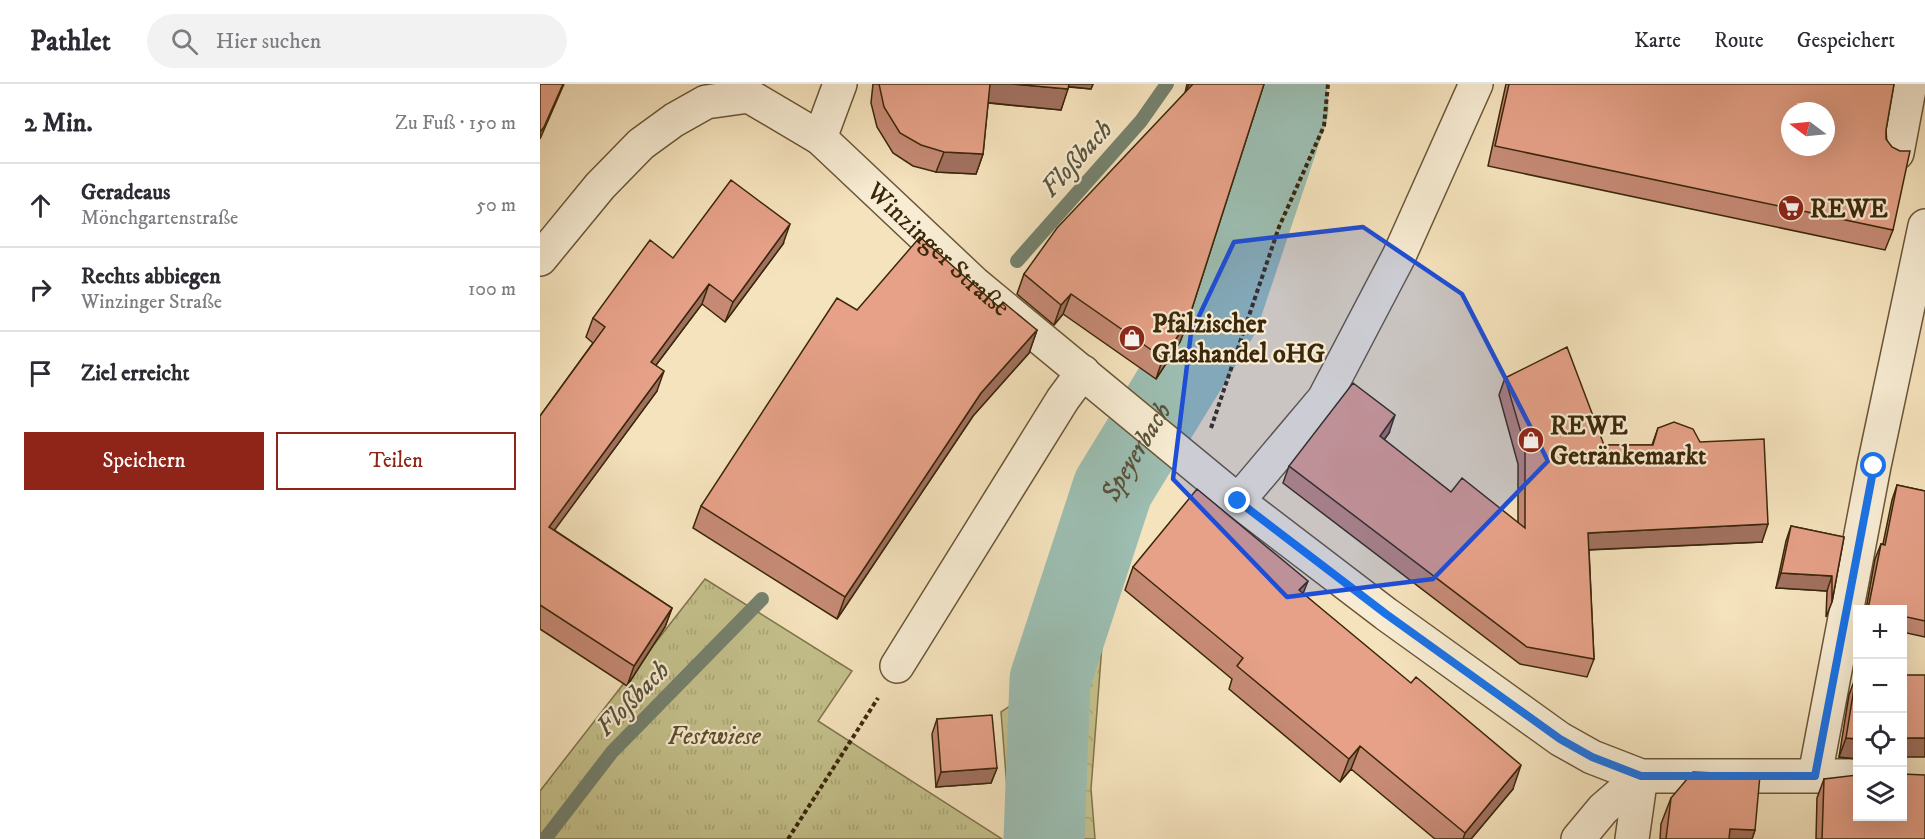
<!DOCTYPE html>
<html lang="de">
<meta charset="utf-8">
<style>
:root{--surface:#fff;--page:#f2f2f3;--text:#2b2b33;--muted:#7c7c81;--line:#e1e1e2;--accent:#8f2418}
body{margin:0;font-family:"IM FELL DW Pica",serif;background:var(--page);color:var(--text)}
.controls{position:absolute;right:18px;bottom:18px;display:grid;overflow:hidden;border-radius:0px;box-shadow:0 6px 24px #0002}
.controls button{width:54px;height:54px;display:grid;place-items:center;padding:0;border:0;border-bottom:2px solid var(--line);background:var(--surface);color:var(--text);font:30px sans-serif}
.compass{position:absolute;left:1241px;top:18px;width:54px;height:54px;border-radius:50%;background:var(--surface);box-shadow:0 6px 24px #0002;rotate:286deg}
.stop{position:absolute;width:18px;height:18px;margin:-14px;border:4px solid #1a73e8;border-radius:50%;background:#fff}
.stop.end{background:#1a73e8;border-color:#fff;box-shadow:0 2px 6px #0008}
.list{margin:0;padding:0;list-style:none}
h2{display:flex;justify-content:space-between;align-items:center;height:78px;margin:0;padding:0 24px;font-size:26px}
h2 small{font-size:20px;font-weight:400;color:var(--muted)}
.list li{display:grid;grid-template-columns:39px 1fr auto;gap:18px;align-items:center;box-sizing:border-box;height:84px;padding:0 24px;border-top:2px solid var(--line)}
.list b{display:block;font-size:22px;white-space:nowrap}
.list p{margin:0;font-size:20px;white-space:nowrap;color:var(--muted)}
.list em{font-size:20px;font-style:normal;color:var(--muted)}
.actions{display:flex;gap:12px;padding:18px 24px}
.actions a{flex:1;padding:14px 0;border:2px solid var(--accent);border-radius:0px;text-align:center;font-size:21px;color:var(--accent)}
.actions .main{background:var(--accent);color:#fff}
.icon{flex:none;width:33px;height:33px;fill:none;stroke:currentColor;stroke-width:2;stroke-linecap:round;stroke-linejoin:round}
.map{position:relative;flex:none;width:1385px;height:755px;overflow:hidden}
header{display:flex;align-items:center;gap:36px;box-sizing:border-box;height:84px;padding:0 30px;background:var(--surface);border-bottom:2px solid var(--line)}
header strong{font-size:28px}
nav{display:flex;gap:33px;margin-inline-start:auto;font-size:21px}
.search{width:420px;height:54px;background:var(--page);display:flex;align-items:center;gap:15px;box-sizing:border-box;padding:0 21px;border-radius:33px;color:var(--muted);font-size:22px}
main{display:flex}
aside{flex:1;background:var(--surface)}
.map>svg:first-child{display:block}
</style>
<header>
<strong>Pathlet</strong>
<div class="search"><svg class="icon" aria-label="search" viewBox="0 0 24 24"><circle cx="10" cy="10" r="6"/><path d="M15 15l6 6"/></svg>Hier suchen</div>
<nav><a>Karte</a><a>Route</a><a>Gespeichert</a></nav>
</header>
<main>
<aside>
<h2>2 Min.<small>Zu Fuß · 150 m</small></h2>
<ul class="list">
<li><svg class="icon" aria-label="ahead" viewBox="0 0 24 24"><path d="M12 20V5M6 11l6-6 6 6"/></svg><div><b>Geradeaus</b><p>Mönchgartenstraße</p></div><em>50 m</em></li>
<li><svg class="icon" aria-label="right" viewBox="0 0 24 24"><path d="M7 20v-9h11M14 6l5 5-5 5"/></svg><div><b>Rechts abbiegen</b><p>Winzinger Straße</p></div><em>100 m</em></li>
<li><svg class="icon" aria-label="arrive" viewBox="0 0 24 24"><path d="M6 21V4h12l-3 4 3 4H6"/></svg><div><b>Ziel erreicht</b></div></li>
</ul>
<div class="actions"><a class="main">Speichern</a><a>Teilen</a></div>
</aside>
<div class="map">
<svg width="1385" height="755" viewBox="0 0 1385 755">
<defs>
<pattern id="grass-tufts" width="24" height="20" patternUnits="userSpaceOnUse" patternTransform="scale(1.5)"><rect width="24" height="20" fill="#c4c18c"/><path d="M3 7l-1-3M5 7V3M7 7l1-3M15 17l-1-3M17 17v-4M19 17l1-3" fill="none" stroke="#a9a677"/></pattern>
<pattern id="forest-crowns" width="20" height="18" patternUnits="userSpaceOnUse" patternTransform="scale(1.5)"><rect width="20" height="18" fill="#c4c18c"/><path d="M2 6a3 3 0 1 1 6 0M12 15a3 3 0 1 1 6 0" fill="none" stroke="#a9a677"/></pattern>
</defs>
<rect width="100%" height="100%" fill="#f5e3bd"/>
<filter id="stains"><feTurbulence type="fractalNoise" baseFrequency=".00333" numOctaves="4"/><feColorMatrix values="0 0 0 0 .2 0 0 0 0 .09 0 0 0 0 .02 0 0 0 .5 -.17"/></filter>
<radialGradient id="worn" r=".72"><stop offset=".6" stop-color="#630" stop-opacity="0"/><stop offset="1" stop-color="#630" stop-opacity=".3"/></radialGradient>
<!-- grass -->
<path fill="url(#grass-tufts)" stroke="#80744b" stroke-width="1.5" d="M165,495L312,587L278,637L462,755H0V707Z"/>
<!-- forest -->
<path fill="url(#forest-crowns)" stroke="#80744b" stroke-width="1.5" d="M590,397L612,407L564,535L551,705L555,755H471L461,628L521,588Z"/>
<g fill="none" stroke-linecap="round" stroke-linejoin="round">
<!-- stream -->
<path stroke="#75826f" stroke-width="14" d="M477,177L601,37L627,0
M5,755L72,668L222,515"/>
<!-- river -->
<path stroke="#9cbeb2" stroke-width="81" id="s1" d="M504,755L510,596L573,404L679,231L748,25L746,0"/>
<defs>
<g id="minor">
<path d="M280,54L300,0"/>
<path d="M1357,69L1370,0"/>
<path id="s2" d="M0,175L60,102L101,60L134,36L166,18L209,12L280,54L435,200L698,417L846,530L1020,655L1052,673L1101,692H1318"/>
<path d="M698,417L784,315L859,172L936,0"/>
<path d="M357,582L523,315L543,288"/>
<path d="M1275,691L1334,382L1385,142"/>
<path d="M1038,755L1063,725L1101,692"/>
<path d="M1092,755L1101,692"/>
</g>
</defs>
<!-- minor casing -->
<use href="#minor" stroke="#6a5637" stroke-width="36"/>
<!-- path -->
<path stroke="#3b270a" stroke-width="4" stroke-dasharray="4.5 3" stroke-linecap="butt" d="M671,344L739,143L784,42L788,0
M248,755L338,614"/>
<!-- minor -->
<use href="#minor" stroke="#f8edd4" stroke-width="33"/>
</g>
<!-- wall -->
<path fill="#c68a75" stroke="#3b270a" stroke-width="1.5" d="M333,0H553L551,5L528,3L521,26L448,19L443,70L436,90L396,88L373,82L353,69L337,43L331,19Z
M647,0H724L648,237L640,258L616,295L523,230L514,241L477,210L484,190L645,9Z
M966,0H1354L1346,46L1353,146L1345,166L948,82Z
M243,160L185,238L162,220L116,281L117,307L14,446L132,524L125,543L87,602L0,545V332L53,259L46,253L53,234Z
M459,223L497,246L489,269L433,332L297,535L153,444L161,422L317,226Z
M965,294L1064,361H1112L1118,344L1160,358L1222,458L1049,466L1054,575L1047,593L980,580L743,399L749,382L849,349L844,356L911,408L978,439V380L959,311Z
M1357,401L1385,407V553L1362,548V525H1326L1335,475L1341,460H1343L1352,416Z
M1251,442L1304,453L1292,518L1286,533L1287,507L1236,504L1246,457Z
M593,483L763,509L973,705L931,755H895L811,685L800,698L689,605L692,595L585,506Z
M1316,592H1317V675L1299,673L1309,611Z
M397,635L457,684L451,699L396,703L392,650Z
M1284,695L1385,755H1276L1277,714Z
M1131,714L1215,746L1212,755H1120L1121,740Z"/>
<!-- shaded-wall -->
<path fill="#a1715f" stroke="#3b270a" stroke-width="1.5" d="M23,0H24L0,55V48Z
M449,0H473L528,5L521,26L442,18Z
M524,0H553L551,5L524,2Z
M649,0H656L643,14Z
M404,68L443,70L436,90L396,88Z
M250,140L243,160L185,238L193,218Z
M169,200L162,220L104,297L111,278Z
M531,210L523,230L514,241L521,221Z
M648,237L640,258L616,295L623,274Z
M497,246L489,269L433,332L297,535L305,513L441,309Z
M124,287L117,307L2,463L9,443Z
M855,331L849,349L833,370L840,352Z
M1228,440L1222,458L1042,466L1048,449Z
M1241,489L1292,492L1287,507L1236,504Z
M768,497L759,520V506Z
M132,524L125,543L87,602L94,582Z
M1306,654L1317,655V675L1299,673Z
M1368,654H1385V673H1362V656Z
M820,662L811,685L800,698L809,675Z
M981,681L973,705L931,755H923L925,749Z
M457,684L451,699L396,703L401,688Z
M1190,745L1215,746L1212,755H1187Z"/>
<!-- building -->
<path fill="#e6a188" stroke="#3b270a" stroke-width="1.5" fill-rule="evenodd" d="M0,0H23L4,43L0,48Z
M339,0H450L443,70L404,68L381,61L360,49L344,23Z
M473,0H529L528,5Z
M653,0H724L648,237L623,274L531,210L521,221L484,190L517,144Z
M969,0H1354L1346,46V55L1352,63L1360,67H1370L1353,146L955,62ZM1250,27H1286V63H1250Z
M191,96L250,140L193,218L169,200L111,278L124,287L9,443L132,524L94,582L0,521V332L65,243L53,234L110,156L133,174Z
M380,153L459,223L463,218L497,246L441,309L305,513L161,422L297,214L317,226Z
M1027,263L1064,361H1113L1118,344L1134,338L1153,345L1160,358L1224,355L1228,440L1048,449L1054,575L987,563L749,382L813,299L855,331L840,352L911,408L922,394L985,444V362L965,294Z
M1357,401L1385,407V537L1362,532V525H1328L1341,460L1345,461Z
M657,405L768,497L759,506L871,599L876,593L981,681L925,749L820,662L809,675L697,582L703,574L593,483Z
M1251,442L1304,453L1292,518V492L1241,489Z
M1362,591H1385V654H1368L1362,656Z
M1316,592H1317V655L1306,654Z
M452,631L457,684L401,688L397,635Z
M1153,688L1220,691L1215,746L1190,745L1189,755H1126L1131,714Z
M1362,690L1385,691V755H1282L1284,695L1317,691V732H1362Z"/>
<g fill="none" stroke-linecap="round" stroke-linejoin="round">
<!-- route -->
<path stroke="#1a73e8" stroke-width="8" d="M698,417L846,530L1020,655L1052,673L1101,692H1275L1334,382"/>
</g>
<!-- marked area -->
<path fill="#1d4ed8" fill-opacity="0.2" stroke="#1d4ed8" stroke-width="4.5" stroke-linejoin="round" d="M823,143L922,210L1008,377L893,495L747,513L633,395L651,249L694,158Z"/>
<!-- icons -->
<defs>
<symbol id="supermarket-disc" viewBox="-11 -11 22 22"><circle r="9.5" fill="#8f2418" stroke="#f8edd4"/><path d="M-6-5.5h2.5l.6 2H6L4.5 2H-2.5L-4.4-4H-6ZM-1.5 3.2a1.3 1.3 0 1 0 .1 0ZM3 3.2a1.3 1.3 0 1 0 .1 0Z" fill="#fff"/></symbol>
<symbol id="shop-disc" viewBox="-11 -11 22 22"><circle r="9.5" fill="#8f2418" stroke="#f8edd4"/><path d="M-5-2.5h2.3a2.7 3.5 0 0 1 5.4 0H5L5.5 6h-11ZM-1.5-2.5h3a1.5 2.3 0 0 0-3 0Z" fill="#fff"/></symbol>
</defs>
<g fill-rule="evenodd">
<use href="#supermarket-disc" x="1236" y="109" width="30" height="30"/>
<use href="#shop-disc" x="577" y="239" width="30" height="30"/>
<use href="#shop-disc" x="976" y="341" width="30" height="30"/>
</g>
<g text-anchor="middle" stroke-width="4.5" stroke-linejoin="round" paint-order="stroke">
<!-- poi labels -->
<g font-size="26" font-weight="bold" fill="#3b270a" stroke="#f8edd4" text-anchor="start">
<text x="1270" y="133">REWE</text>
<text x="612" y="248">Pfälzischer<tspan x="612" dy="30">Glashandel oHG</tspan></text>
<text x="1010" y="350">REWE<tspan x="1010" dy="30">Getränkemarkt</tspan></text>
</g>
<!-- street labels -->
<g font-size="26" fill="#3b270a" stroke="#f8edd4">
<text dy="9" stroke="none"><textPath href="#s2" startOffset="519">Winzinger Straße</textPath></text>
</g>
<!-- park labels -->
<g font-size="26" font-style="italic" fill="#5d4e2a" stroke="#f8edd4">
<text x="174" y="660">Festwiese</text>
</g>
<!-- water labels -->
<g font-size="27" font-style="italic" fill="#58543c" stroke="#f8edd4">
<text transform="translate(536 74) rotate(-48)" y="9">Floßbach</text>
<text dy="9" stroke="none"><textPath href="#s1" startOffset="404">Speyerbach</textPath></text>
<text transform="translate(92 614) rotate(-46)" y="9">Floßbach</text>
</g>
</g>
<rect width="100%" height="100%" filter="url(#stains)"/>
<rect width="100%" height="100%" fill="url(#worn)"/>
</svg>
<div class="controls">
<button>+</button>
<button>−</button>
<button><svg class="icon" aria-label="locate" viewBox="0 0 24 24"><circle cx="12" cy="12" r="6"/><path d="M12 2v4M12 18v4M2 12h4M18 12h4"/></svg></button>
<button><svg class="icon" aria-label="layers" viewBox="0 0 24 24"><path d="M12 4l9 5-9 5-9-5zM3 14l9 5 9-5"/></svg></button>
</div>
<svg class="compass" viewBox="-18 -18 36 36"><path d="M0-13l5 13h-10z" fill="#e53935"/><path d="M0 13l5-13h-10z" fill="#7c7c81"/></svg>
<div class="stop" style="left:1334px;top:382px"></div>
<div class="stop end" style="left:698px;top:417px"></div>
</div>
</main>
